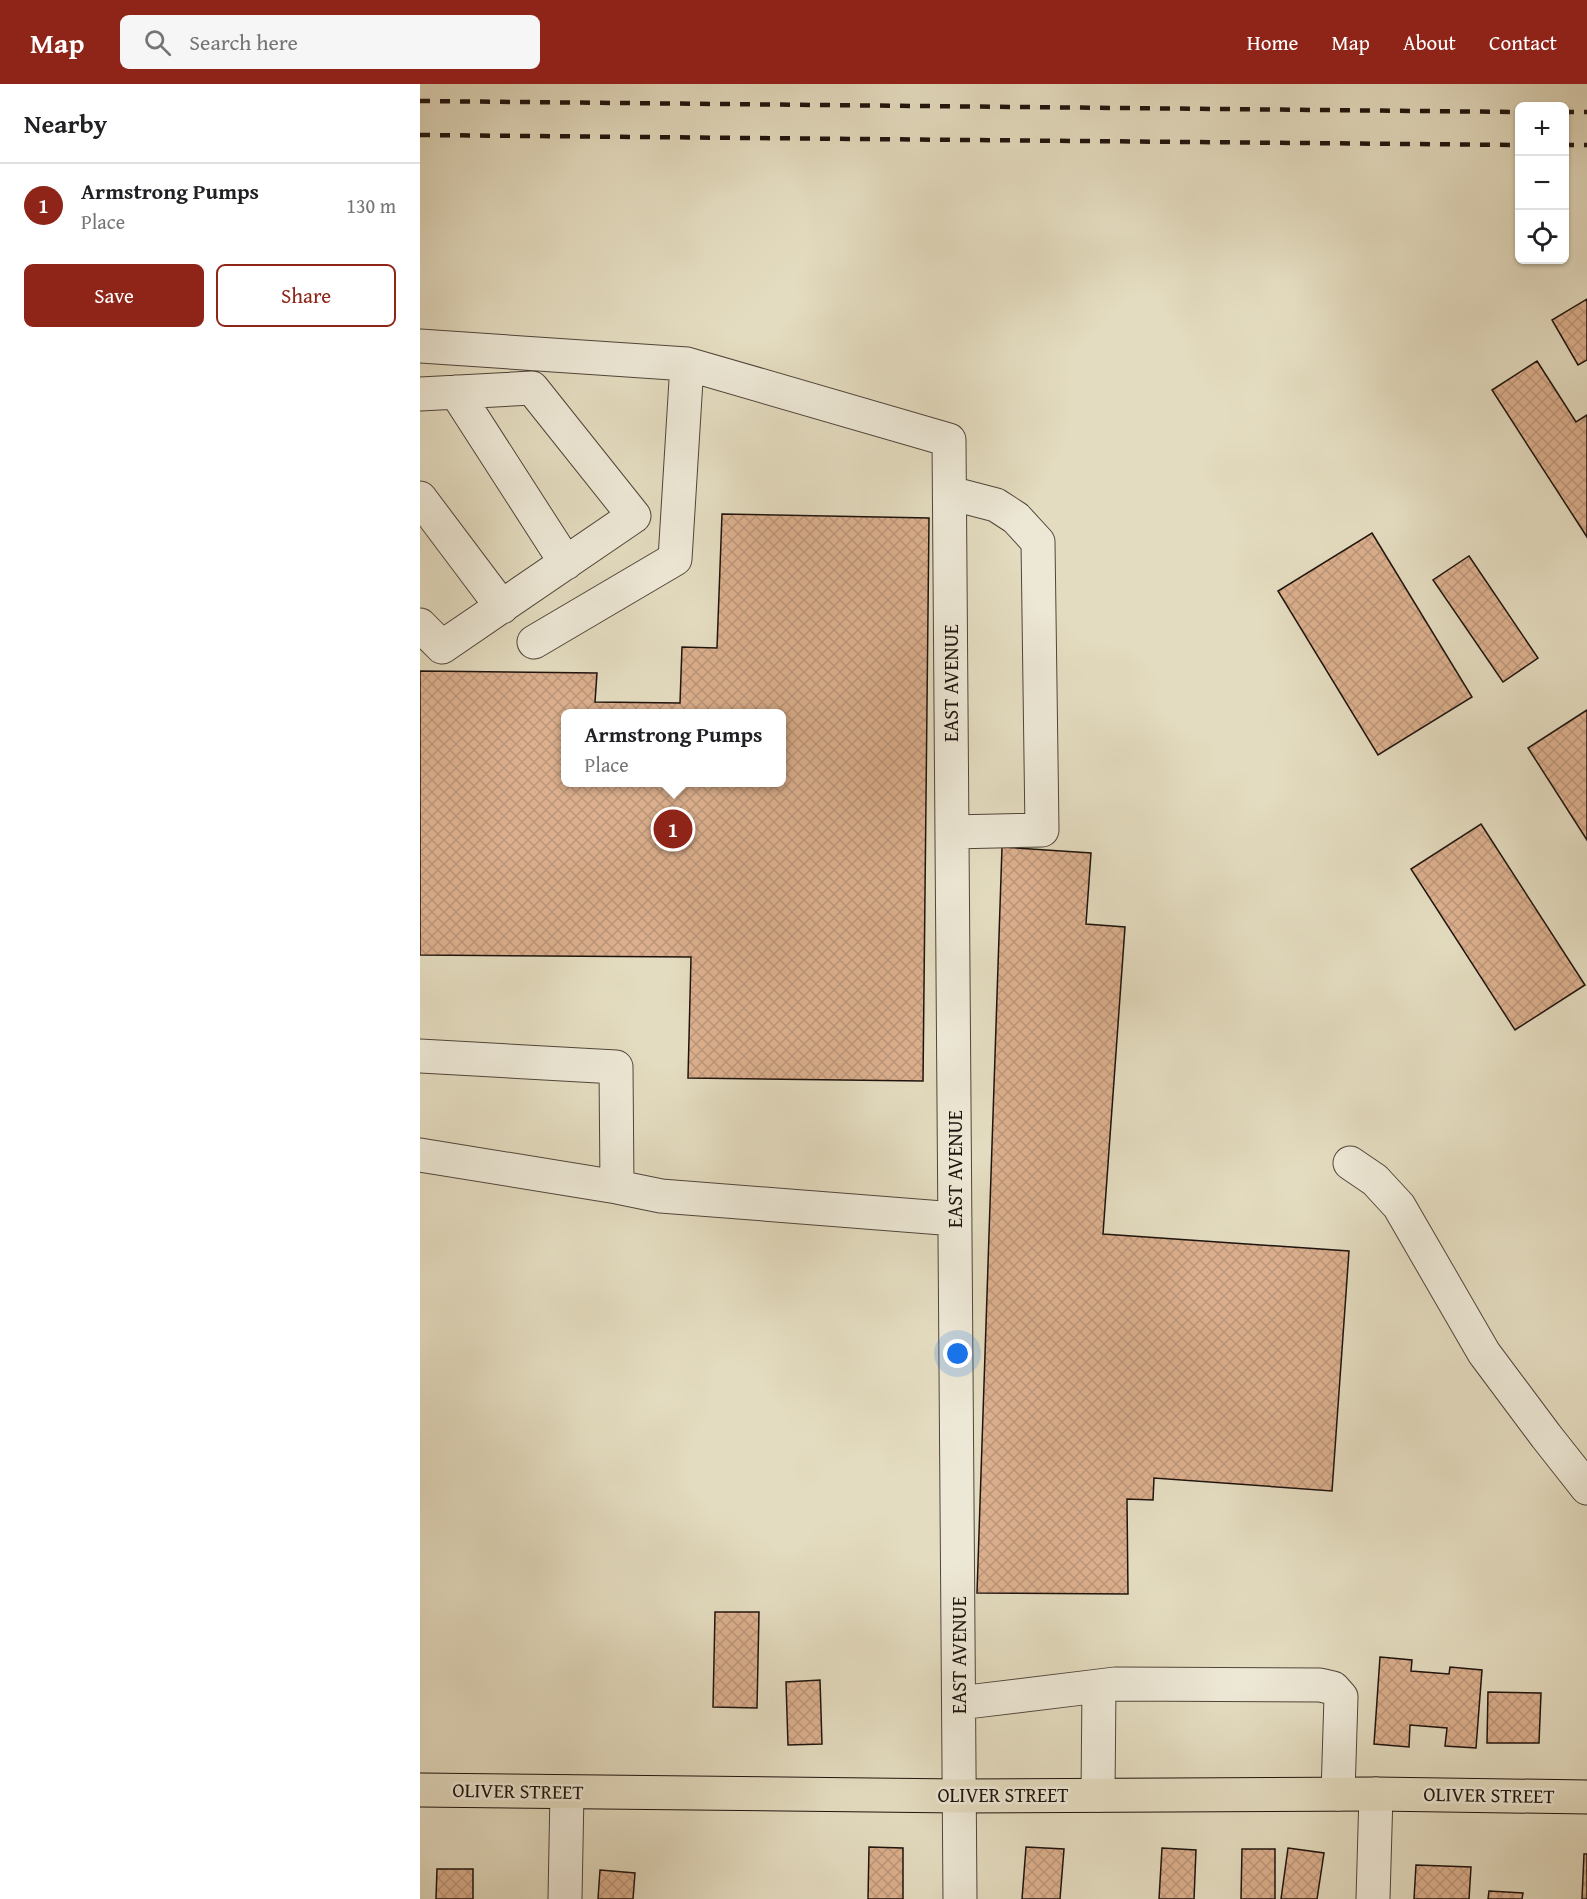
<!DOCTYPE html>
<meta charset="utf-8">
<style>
:root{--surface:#fff;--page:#f6f6f6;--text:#202124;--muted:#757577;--line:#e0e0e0;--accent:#8f2418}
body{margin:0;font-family:"Gentium Book Plus",serif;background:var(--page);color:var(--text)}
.controls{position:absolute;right:18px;top:18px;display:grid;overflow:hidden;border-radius:9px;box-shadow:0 2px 4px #0004}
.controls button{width:54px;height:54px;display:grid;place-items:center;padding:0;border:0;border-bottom:2px solid var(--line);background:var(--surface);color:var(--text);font:30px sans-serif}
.you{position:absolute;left:538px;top:1270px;width:21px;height:21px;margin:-15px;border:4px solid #fff;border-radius:50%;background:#1a73e8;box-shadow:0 0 0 9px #1a73e833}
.badge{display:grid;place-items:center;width:39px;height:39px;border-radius:50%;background:var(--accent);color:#fff;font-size:20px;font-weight:700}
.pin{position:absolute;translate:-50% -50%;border:3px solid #fff;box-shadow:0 2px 6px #0006}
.popup{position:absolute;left:141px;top:625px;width:225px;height:78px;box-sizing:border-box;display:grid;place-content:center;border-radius:9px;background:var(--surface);filter:drop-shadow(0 2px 4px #0005);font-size:20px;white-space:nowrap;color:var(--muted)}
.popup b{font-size:22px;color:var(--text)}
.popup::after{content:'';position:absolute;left:50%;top:100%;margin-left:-12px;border:12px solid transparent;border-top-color:var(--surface)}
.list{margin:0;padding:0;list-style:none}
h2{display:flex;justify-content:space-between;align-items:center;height:78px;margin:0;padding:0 24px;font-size:26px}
h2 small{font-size:20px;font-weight:400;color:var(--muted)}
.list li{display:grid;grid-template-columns:39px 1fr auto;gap:18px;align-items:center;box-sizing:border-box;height:84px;padding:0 24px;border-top:2px solid var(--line)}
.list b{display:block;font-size:22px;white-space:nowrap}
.list p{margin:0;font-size:20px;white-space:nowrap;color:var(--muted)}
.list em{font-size:20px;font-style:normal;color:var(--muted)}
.actions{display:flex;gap:12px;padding:18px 24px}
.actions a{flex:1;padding:14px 0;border:2px solid var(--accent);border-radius:9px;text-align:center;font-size:21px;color:var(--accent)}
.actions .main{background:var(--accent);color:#fff}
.icon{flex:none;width:33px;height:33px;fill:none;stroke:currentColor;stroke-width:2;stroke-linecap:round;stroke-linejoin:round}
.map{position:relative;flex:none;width:1167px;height:1815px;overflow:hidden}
header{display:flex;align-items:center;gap:36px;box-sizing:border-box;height:84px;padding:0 30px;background:var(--accent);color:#fff}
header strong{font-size:28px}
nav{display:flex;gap:33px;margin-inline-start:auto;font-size:21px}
.search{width:420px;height:54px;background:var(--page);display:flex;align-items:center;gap:15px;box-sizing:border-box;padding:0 21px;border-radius:9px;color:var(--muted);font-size:22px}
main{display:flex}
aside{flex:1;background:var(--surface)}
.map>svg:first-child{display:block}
</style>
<header>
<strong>Map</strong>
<div class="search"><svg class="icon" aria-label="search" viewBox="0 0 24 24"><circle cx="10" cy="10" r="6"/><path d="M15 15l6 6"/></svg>Search here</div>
<nav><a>Home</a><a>Map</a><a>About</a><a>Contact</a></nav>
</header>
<main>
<aside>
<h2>Nearby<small></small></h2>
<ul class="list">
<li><span class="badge">1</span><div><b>Armstrong Pumps</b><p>Place</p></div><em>130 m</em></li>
</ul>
<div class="actions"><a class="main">Save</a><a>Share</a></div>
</aside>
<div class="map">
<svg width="1167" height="1815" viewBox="0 0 1167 1815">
<defs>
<pattern id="building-cross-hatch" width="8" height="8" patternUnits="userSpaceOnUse" patternTransform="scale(1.5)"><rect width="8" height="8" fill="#dcb08e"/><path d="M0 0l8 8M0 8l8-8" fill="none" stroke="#bc9679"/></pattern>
</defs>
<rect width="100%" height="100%" fill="#e4dcc0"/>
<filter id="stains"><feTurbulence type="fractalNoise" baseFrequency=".00333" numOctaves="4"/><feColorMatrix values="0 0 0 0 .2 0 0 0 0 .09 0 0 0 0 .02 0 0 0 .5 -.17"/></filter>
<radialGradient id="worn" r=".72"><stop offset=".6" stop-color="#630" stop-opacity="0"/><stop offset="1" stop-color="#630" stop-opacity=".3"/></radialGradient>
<!-- building -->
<path fill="url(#building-cross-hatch)" stroke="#1e130e" stroke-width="1.5" fill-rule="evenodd" d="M1167,215V276L1158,281L1132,236Z
M1117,277L1156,338L1167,331V453L1072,306Z
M302,430L509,434L503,997L268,994L271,873L0,871V587L177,589L175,618L260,619L262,563L297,564ZM145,630H361V698H145Z
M952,449L1052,613L958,671L858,507Z
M1049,472L1118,574L1083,598L1013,496Z
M1167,626V756L1108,664Z
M1061,740L1165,901L1095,946L991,785Z
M582,763L671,769L666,840L705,843L683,1150L929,1167L912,1407L734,1394L733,1416L707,1415L708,1510L557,1509Z
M295,1528H339L337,1624L293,1623Z
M960,1573L992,1576L991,1587L1029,1590L1030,1583L1062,1586L1056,1664L1025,1662L1027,1644L990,1641L989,1663L954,1660Z
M400,1596L402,1660L368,1661L366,1598Z
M1068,1608L1121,1609L1119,1659H1067Z
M449,1763L483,1764V1815H448Z
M606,1763L644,1765L640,1815H602Z
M742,1764L776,1766L774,1815H739Z
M868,1764L904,1769L897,1815H861Z
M822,1765H855V1815H821Z
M1164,1770H1167V1815H1162Z
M996,1781L1051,1783L1049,1815H994Z
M17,1785H53V1815H16Z
M180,1786L215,1789L213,1815H178Z
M1069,1807L1103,1809L1102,1815H1068Z"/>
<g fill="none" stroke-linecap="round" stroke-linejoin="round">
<defs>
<path id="minor" d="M0,262L267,280L529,356L540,1815
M36,308L146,479
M0,310L112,304L214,432L22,563L0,541
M530,409L576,421L596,434L618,458L622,746L532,748
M0,414L82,523
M114,558L255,475L267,280
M0,972L196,983L197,1103
M0,1071L197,1103L241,1112L535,1135
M930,1079L955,1096L979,1122L1064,1269L1126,1352L1167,1404
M539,1619L695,1600L900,1601L913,1604L921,1613L918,1710
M678,1711L679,1602
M145,1815L147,1708
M953,1815L956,1710"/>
<path id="major" d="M0,1706L540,1712L956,1710L1167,1713"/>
</defs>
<!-- minor casing -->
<use href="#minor" stroke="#50453a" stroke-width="35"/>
<!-- major casing -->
<use href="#major" stroke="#1e130e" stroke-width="35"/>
<!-- minor -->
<use href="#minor" stroke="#ede8d6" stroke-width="33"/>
<!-- major -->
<use href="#major" stroke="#e4dcc0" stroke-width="33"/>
<!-- rail -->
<path stroke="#1e130e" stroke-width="4.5" stroke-dasharray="10 10" stroke-linecap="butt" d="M0,17L1100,28
M1144,28H1167
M0,51L1100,61
M1144,61H1167"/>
</g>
<g text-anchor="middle" stroke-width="5" stroke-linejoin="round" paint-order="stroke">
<!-- street labels -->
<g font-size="20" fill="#1e130e" stroke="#ede8d6">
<text transform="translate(531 599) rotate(-90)" y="7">EAST AVENUE</text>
<text transform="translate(535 1085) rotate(-90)" y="7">EAST AVENUE</text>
<text transform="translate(539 1571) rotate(-90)" y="7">EAST AVENUE</text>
<text transform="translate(98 1707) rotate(1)" y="7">OLIVER STREET</text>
<text x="583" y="1718">OLIVER STREET</text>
<text transform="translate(1069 1711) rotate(1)" y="7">OLIVER STREET</text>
</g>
</g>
<rect width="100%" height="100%" filter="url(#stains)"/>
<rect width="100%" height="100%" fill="url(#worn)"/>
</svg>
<div class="controls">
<button>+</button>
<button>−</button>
<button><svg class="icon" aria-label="locate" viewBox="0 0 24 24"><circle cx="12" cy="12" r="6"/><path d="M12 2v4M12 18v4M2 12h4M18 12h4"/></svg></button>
</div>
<div class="you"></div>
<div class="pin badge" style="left:253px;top:745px">1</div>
<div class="popup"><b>Armstrong Pumps</b>Place</div>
</div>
</main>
